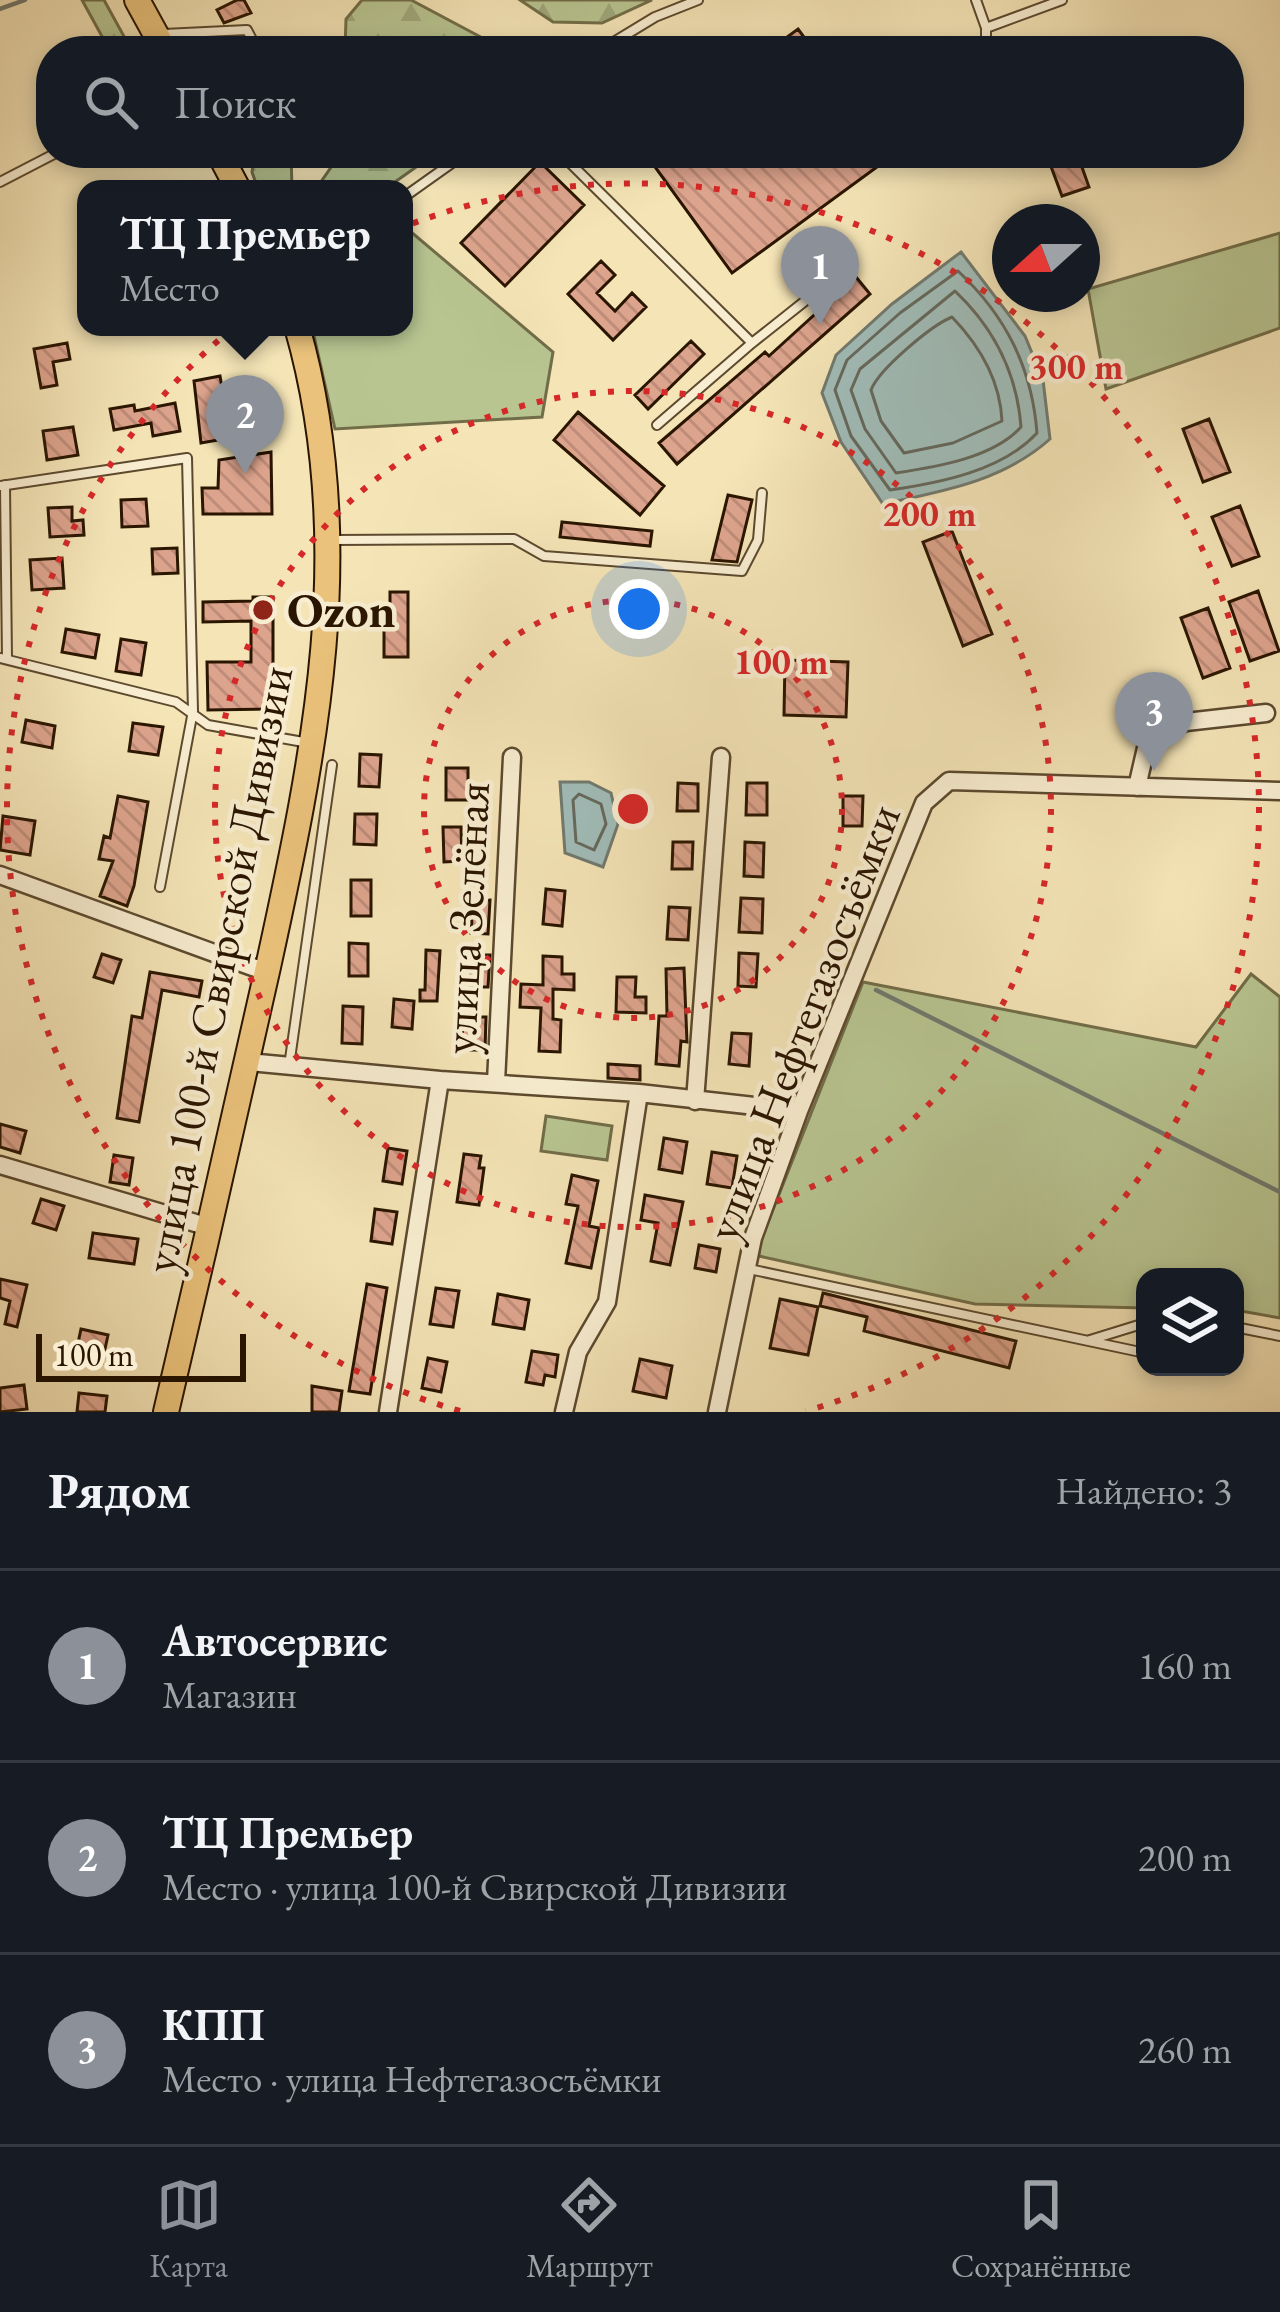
<!DOCTYPE html>
<html lang="ru">
<meta charset="utf-8">
<style>
:root{--surface:#171b24;--page:#242831;--text:#f1f3f6;--muted:#9ea1a6;--line:#363941;--accent:#8c9099}
body{margin:0;font-family:"EB Garamond",serif;background:var(--page);color:var(--text)}
.controls{position:absolute;right:36px;bottom:36px;display:grid;overflow:hidden;border-radius:24px;box-shadow:0 6px 18px #0003}
.controls button{width:108px;height:108px;display:grid;place-items:center;padding:0;border:0;border-bottom:3px solid var(--line);background:var(--surface);color:var(--text);font:60px sans-serif}
.compass{position:absolute;left:992px;top:204px;width:108px;height:108px;border-radius:50%;background:var(--surface);box-shadow:0 6px 18px #0003;rotate:249deg}
.scale{position:absolute;left:36px;bottom:30px;width:210px;box-sizing:border-box;padding-left:12px;border:6px solid #2a1500;border-top:0;font-size:33px;line-height:42px;white-space:nowrap;color:#2a1500;-webkit-text-stroke:9px #f8edd0;paint-order:stroke}
.you{position:absolute;left:639px;top:609px;width:42px;height:42px;margin:-30px;border:9px solid #fff;border-radius:50%;background:#1a73e8;box-shadow:0 0 0 18px #1a73e833}
.badge{display:grid;place-items:center;width:78px;height:78px;border-radius:50%;background:var(--accent);color:#fff;font-size:39px;font-weight:700}
.pin{position:absolute;translate:-50% -99px;filter:drop-shadow(0 3px 6px #0008)}
.pin::after{content:'';position:absolute;top:63px;width:42px;height:36px;background:inherit;clip-path:polygon(0 0,100% 0,50% 100%)}
.popup{position:absolute;left:77px;top:180px;width:336px;height:156px;box-sizing:border-box;display:grid;place-content:center;border-radius:24px;background:var(--surface);filter:drop-shadow(0 3px 9px #0005);font-size:39px;white-space:nowrap;color:var(--muted)}
.popup b{font-size:45px;color:var(--text)}
.popup::after{content:'';position:absolute;left:50%;top:100%;margin-left:-24px;border:24px solid transparent;border-top-color:var(--surface)}
.list{margin:0;padding:0;list-style:none}
h2{display:flex;justify-content:space-between;align-items:center;height:156px;margin:0;padding:0 48px;font-size:51px}
h2 small{font-size:39px;font-weight:400;color:var(--muted)}
.list li{display:grid;grid-template-columns:78px 1fr auto;gap:36px;align-items:center;box-sizing:border-box;height:192px;padding:0 48px;border-top:3px solid var(--line)}
.list b{display:block;font-size:45px;white-space:nowrap}
.list p{margin:0;font-size:39px;white-space:nowrap;color:var(--muted)}
.list em{font-size:39px;font-style:normal;color:var(--muted)}
.icon{flex:none;width:66px;height:66px;fill:none;stroke:currentColor;stroke-width:2;stroke-linecap:round;stroke-linejoin:round}
.map{position:relative;flex:none;width:1280px;height:1412px;overflow:hidden}
.search{position:absolute;background:var(--surface);box-shadow:0 6px 18px #0003;left:36px;right:36px;top:36px;height:132px;display:flex;align-items:center;gap:30px;box-sizing:border-box;padding:0 42px;border-radius:48px;color:var(--muted);font-size:45px}
.sheet{height:732px;background:var(--surface)}
nav{display:flex;justify-content:space-around;align-items:center;box-sizing:border-box;height:168px;border-top:3px solid var(--line);background:var(--surface);font-size:33px;color:var(--muted)}
nav a{display:grid;justify-items:center;gap:6px}
nav .on{color:var(--accent)}
.map>svg:first-child{display:block}
</style>
<div class="map">
<svg width="1280" height="1412" viewBox="0 0 1280 1412">
<defs>
<pattern id="forest-firs" width="22" height="20" patternUnits="userSpaceOnUse" patternTransform="scale(3)"><rect width="22" height="20" fill="#b8c591"/><path d="M5 1l3.5 6h-7zM16 11l3.5 6h-7z" fill="#9ea87b"/></pattern>
<pattern id="building-back-hatch" width="6" height="6" patternUnits="userSpaceOnUse" patternTransform="scale(3)"><rect width="6" height="6" fill="#dda48d"/><path d="M-1 5l2 2M0 0l6 6M5-1l2 2" fill="none" stroke="#be8c78"/></pattern>
</defs>
<rect width="100%" height="100%" fill="#f4e4b6"/>
<filter id="stains"><feTurbulence type="fractalNoise" baseFrequency=".00167" numOctaves="4"/><feColorMatrix values="0 0 0 0 .2 0 0 0 0 .09 0 0 0 0 .02 0 0 0 .5 -.17"/></filter>
<radialGradient id="worn" r=".72"><stop offset=".6" stop-color="#630" stop-opacity="0"/><stop offset="1" stop-color="#630" stop-opacity=".3"/></radialGradient>
<!-- grass -->
<path fill="#b8c591" stroke="#716d48" stroke-width="3" d="M404,226L553,352L542,417L335,429L312,327H404Z
M1280,233V328L1106,389L1088,289Z
M1251,974L1280,997V1318L1235,1310V1277H1145V1308L975,1304L759,1256V1245L863,982L1196,1047Z
M546,1116L612,1126L607,1160L541,1151Z"/>
<!-- forest -->
<path fill="url(#forest-firs)" stroke="#716d48" stroke-width="3" d="M82,0H104L132,51H110Z
M362,0H411L507,51H345L346,19Z
M520,0H652L602,23L553,22Z
M255,153H291L292,189H258L252,172Z
M341,153H436L385,189H316Z"/>
<!-- water -->
<path fill="#a0bcb8" stroke="#71796e" stroke-width="3" d="M961,252L1025,336L1043,380L1050,439C1003,481 944,491 883,504L841,442L822,393L836,355L892,304Z
M560,782H589L611,793L618,824L603,867L565,853Z"/>
<g fill="none" stroke-linecap="round" stroke-linejoin="round">
<!-- shore -->
<path stroke="#65685c" stroke-width="3" d="M958,271C1006,316 1032,368 1037,433C1002,471 939,483 890,490L851,436L835,390L847,360L900,313Z
M955,291C994,328 1017,374 1021,427C993,458 936,467 896,473L865,429L851,390L860,369Z
M952,317C980,346 1000,379 1002,421L953,443L904,453L881,421L871,390C879,369 932,325 952,317Z
M579,794L601,804L606,824L594,850L576,842L573,800Z"/>
<!-- stream -->
<path stroke="#71796e" stroke-width="4.5" d="M0,9L25,0
M876,990L1280,1192"/>
</g>
<!-- building -->
<path fill="url(#building-back-hatch)" stroke="#2a1500" stroke-width="3" d="M237,0H244L251,13L224,23L217,10Z
M798,29L814,51H768Z
M659,153H896L732,273L650,160Z
M1046,153H1077L1089,187L1062,196Z
M540,162L584,205L505,286L461,243Z
M601,261L615,275L597,293L615,311L632,293L646,307L613,340L568,294Z
M856,277L870,294L677,464L659,443L765,352L769,356Z
M691,341L704,354L648,409L635,395Z
M67,343L70,359L53,362L57,385L41,388L34,349Z
M220,376L227,417L271,410L275,430L201,443L194,381Z
M175,403L180,431L153,436L151,423L114,430L110,409L134,405L135,411Z
M578,412L664,486L640,515L554,440Z
M1209,419L1230,472L1203,482L1183,429Z
M73,427L78,455L47,460L43,431Z
M271,452L272,514H203L202,488H218L219,460Z
M728,495L752,500L737,562L712,560Z
M146,499L148,526L122,527L121,500Z
M1240,506L1259,556L1232,566L1212,517Z
M72,507V521L83,520L84,535L50,537L48,508Z
M562,522L652,531L650,546L560,537Z
M952,531L992,634L963,646L923,542Z
M177,548L178,573L153,574L152,549Z
M62,558L64,588L32,590L30,560Z
M1258,591L1279,651L1250,661L1229,602Z
M390,592H408V657H384V622H390Z
M253,597H273V709L208,710L207,662H251V621L203,622V602L253,601Z
M1208,608L1230,668L1203,678L1181,618Z
M66,629L99,635L95,658L62,652Z
M121,639L146,643L141,675L116,671Z
M785,660L848,662L846,717L784,715Z
M26,720L55,726L52,748L22,742Z
M133,723L163,727L158,755L129,751Z
M360,754L381,755L379,787L359,786Z
M446,768H468V800H446Z
M678,783L698,784V811H677Z
M747,783H767V815H746Z
M118,796L148,802L134,886L127,906L100,896L113,861L99,859L104,836L110,838Z
M843,796H863L862,826H843Z
M355,814H377L376,845L354,844Z
M3,816L35,821L30,855L0,850Z
M443,827H461L462,861L444,862Z
M673,842H693L692,869H672Z
M745,842L764,843L763,877L744,876Z
M351,880H371V916H351Z
M546,889L565,891L562,926L543,924Z
M741,898L763,899L762,933L739,932Z
M490,900L488,934L471,933L473,901Z
M669,907L690,908L688,940L667,939Z
M349,943L368,944V976H349Z
M426,950L440,951L437,1001H420V990H425Z
M739,953L758,954L756,987L738,986Z
M102,954L121,960L113,983L94,977Z
M471,955H490L488,987H470Z
M543,956L562,957V974H574V990L553,989V1019L561,1020L560,1052L539,1051L541,1008L520,1007L521,984L543,985Z
M684,968L687,1042L681,1041L679,1066L656,1064L659,1016H667L666,969Z
M150,972L202,981L199,997L162,990L139,1122L117,1118L132,1016L142,1018Z
M617,977H636L635,997H646V1013L616,1012Z
M394,999L414,1001L412,1029L392,1027Z
M343,1006L363,1007L362,1044L342,1043Z
M463,1017H486L485,1050H462Z
M732,1033L751,1034L749,1066L729,1064Z
M608,1064L640,1066V1080L608,1078Z
M0,1124L26,1131L20,1153L0,1147Z
M664,1138L687,1142L682,1173L659,1169Z
M388,1148L407,1151L402,1184L383,1181Z
M712,1152L737,1156L732,1188L707,1184Z
M464,1154L481,1156L479,1168H484L479,1205L457,1202Z
M114,1155L133,1158L129,1185L110,1182Z
M572,1175L598,1181L589,1226L599,1228L591,1268L566,1263L578,1206L566,1204Z
M645,1195L683,1202L670,1265L651,1261L658,1223L641,1220Z
M41,1199L64,1206L56,1230L33,1223Z
M375,1209L397,1212L392,1244L371,1241Z
M93,1233L138,1239L134,1264L89,1258Z
M699,1245L720,1249L716,1272L695,1268Z
M0,1279L27,1285L17,1327L5,1324L10,1301L0,1298Z
M367,1284L387,1288L370,1394L349,1391Z
M436,1288L459,1291L453,1327L430,1324Z
M823,1293L1016,1341L1009,1368L864,1331L867,1317L820,1306Z
M498,1294L529,1300L524,1329L493,1324Z
M780,1299L818,1307L808,1355L770,1348Z
M81,1329L108,1335L102,1363L75,1357Z
M532,1351L558,1355L555,1377L545,1375L543,1385L526,1382Z
M428,1358L447,1362L441,1392L422,1388Z
M640,1359L672,1366L666,1398L633,1391Z
M24,1385L27,1409L0,1412V1388Z
M312,1386L342,1391L339,1412H312Z
M79,1393L107,1396L105,1412H77Z"/>
<g fill="none" stroke-linecap="round" stroke-linejoin="round">
<defs>
<path id="service" d="M976,0L986,28L1062,0
M164,34L247,30L258,51
M599,51L655,17L698,0
M986,51V28
M560,153L752,343L657,425
M0,182L56,153
M404,197L466,153
M752,343L834,278
M5,485L7,659
M0,486L187,458L193,711L160,887
M332,540L514,539L544,556L742,571L758,540L762,493
M0,658L176,702L208,725L309,743
M289,1066L332,765
M749,1269L1145,1353
M1235,1327L1280,1336
M1090,1340L1145,1323"/>
<path id="minor" d="M1137,787L1149,735L1186,722L1266,713
M0,875L266,972
M249,1062L440,1080L639,1093L799,1111
M496,1082L512,757
M695,1101L721,757
M0,1165L209,1227
M388,1412L440,1080
M564,1412L578,1352L607,1302L639,1093
M717,1412L753,1238L799,1111L924,803L949,781L1280,791"/>
<path id="primary" d="M137,0L165,51
M219,153L238,189
M166,1412C201,1264 235,1115 268,967C315,752 359,543 297,327"/>
</defs>
<!-- service casing -->
<use href="#service" stroke="#5c492e" stroke-width="12"/>
<!-- minor casing -->
<use href="#minor" stroke="#5c492e" stroke-width="21"/>
<!-- primary casing -->
<use href="#primary" stroke="#2a1500" stroke-width="28"/>
<!-- service -->
<use href="#service" stroke="#f8edd0" stroke-width="8"/>
<!-- minor -->
<use href="#minor" stroke="#f8edd0" stroke-width="16"/>
<!-- primary -->
<use href="#primary" stroke="#eac27b" stroke-width="24"/>
</g>
<!-- distance rings -->
<g fill="none" stroke="#d62828" stroke-width="6" stroke-dasharray="6 12">
<circle cx="633" cy="809" r="209"/>
<circle cx="633" cy="809" r="418"/>
<path d="M460 1411A626 626 0 1 1 806 1411"/>
</g>
<!-- markers -->
<circle fill="#8f2418" stroke="#f8edd0" stroke-width="4.5" cx="263" cy="610" r="12"/>
<g text-anchor="middle" stroke-width="9" stroke-linejoin="round" paint-order="stroke">
<!-- poi labels -->
<g font-size="48" font-weight="bold" fill="#2a1500" stroke="#f8edd0" text-anchor="start">
<text x="287" y="627">Ozon</text>
</g>
<!-- street labels -->
<g font-size="48" fill="#2a1500" stroke="#f8edd0">
<text transform="translate(465 918) rotate(-87)" y="17">улица Зелёная</text>
<text transform="translate(217 969) rotate(-79)" y="17">улица 100-й Свирской Дивизии</text>
<text transform="translate(802 1022) rotate(-69)" y="17">улица Нефтегазосъёмки</text>
</g>
</g>
<circle cx="633" cy="809" r="18" fill="#d62828" stroke="#f8edd0" stroke-width="6"/>
<g font-size="36" text-anchor="middle" font-weight="bold" fill="#d62828" stroke="#f8edd0" stroke-width="9" stroke-linejoin="round" paint-order="stroke">
<text x="1076" y="379">300 m</text>
<text x="929" y="526">200 m</text>
<text x="781" y="674">100 m</text>
</g>
<rect width="100%" height="100%" filter="url(#stains)"/>
<rect width="100%" height="100%" fill="url(#worn)"/>
</svg>
<div class="controls">
<button><svg class="icon" aria-label="layers" viewBox="0 0 24 24"><path d="M12 4l9 5-9 5-9-5zM3 14l9 5 9-5"/></svg></button>
</div>
<svg class="compass" viewBox="-18 -18 36 36"><path d="M0-13l5 13h-10z" fill="#e53935"/><path d="M0 13l5-13h-10z" fill="#9ea1a6"/></svg>
<div class="scale">100 m</div>
<div class="you"></div>
<div class="pin badge" style="left:820px;top:325px">1</div>
<div class="pin badge" style="left:245px;top:474px">2</div>
<div class="popup"><b>ТЦ Премьер</b>Место</div>
<div class="pin badge" style="left:1154px;top:771px">3</div>
<div class="search"><svg class="icon" aria-label="search" viewBox="0 0 24 24"><circle cx="10" cy="10" r="6"/><path d="M15 15l6 6"/></svg>Поиск</div>
</div>
<section class="sheet">
<h2>Рядом<small>Найдено: 3</small></h2>
<ul class="list">
<li><span class="badge">1</span><div><b>Автосервис</b><p>Магазин</p></div><em>160 m</em></li>
<li><span class="badge">2</span><div><b>ТЦ Премьер</b><p>Место · улица 100-й Свирской Дивизии</p></div><em>200 m</em></li>
<li><span class="badge">3</span><div><b>КПП</b><p>Место · улица Нефтегазосъёмки</p></div><em>260 m</em></li>
</ul>
</section>
<nav>
<a class="on"><svg class="icon" aria-label="map" viewBox="0 0 24 24"><path d="M3 6l6-2 6 2 6-2v14l-6 2-6-2-6 2zM9 4v14M15 6v14"/></svg>Карта</a>
<a><svg class="icon" aria-label="directions" viewBox="0 0 24 24"><path d="M12 3l9 9-9 9-9-9zM9 14v-3h6M13 9l2 2-2 2"/></svg>Маршрут</a>
<a><svg class="icon" aria-label="saved" viewBox="0 0 24 24"><path d="M7 4h10v16l-5-4-5 4z"/></svg>Сохранённые</a>
</nav>
